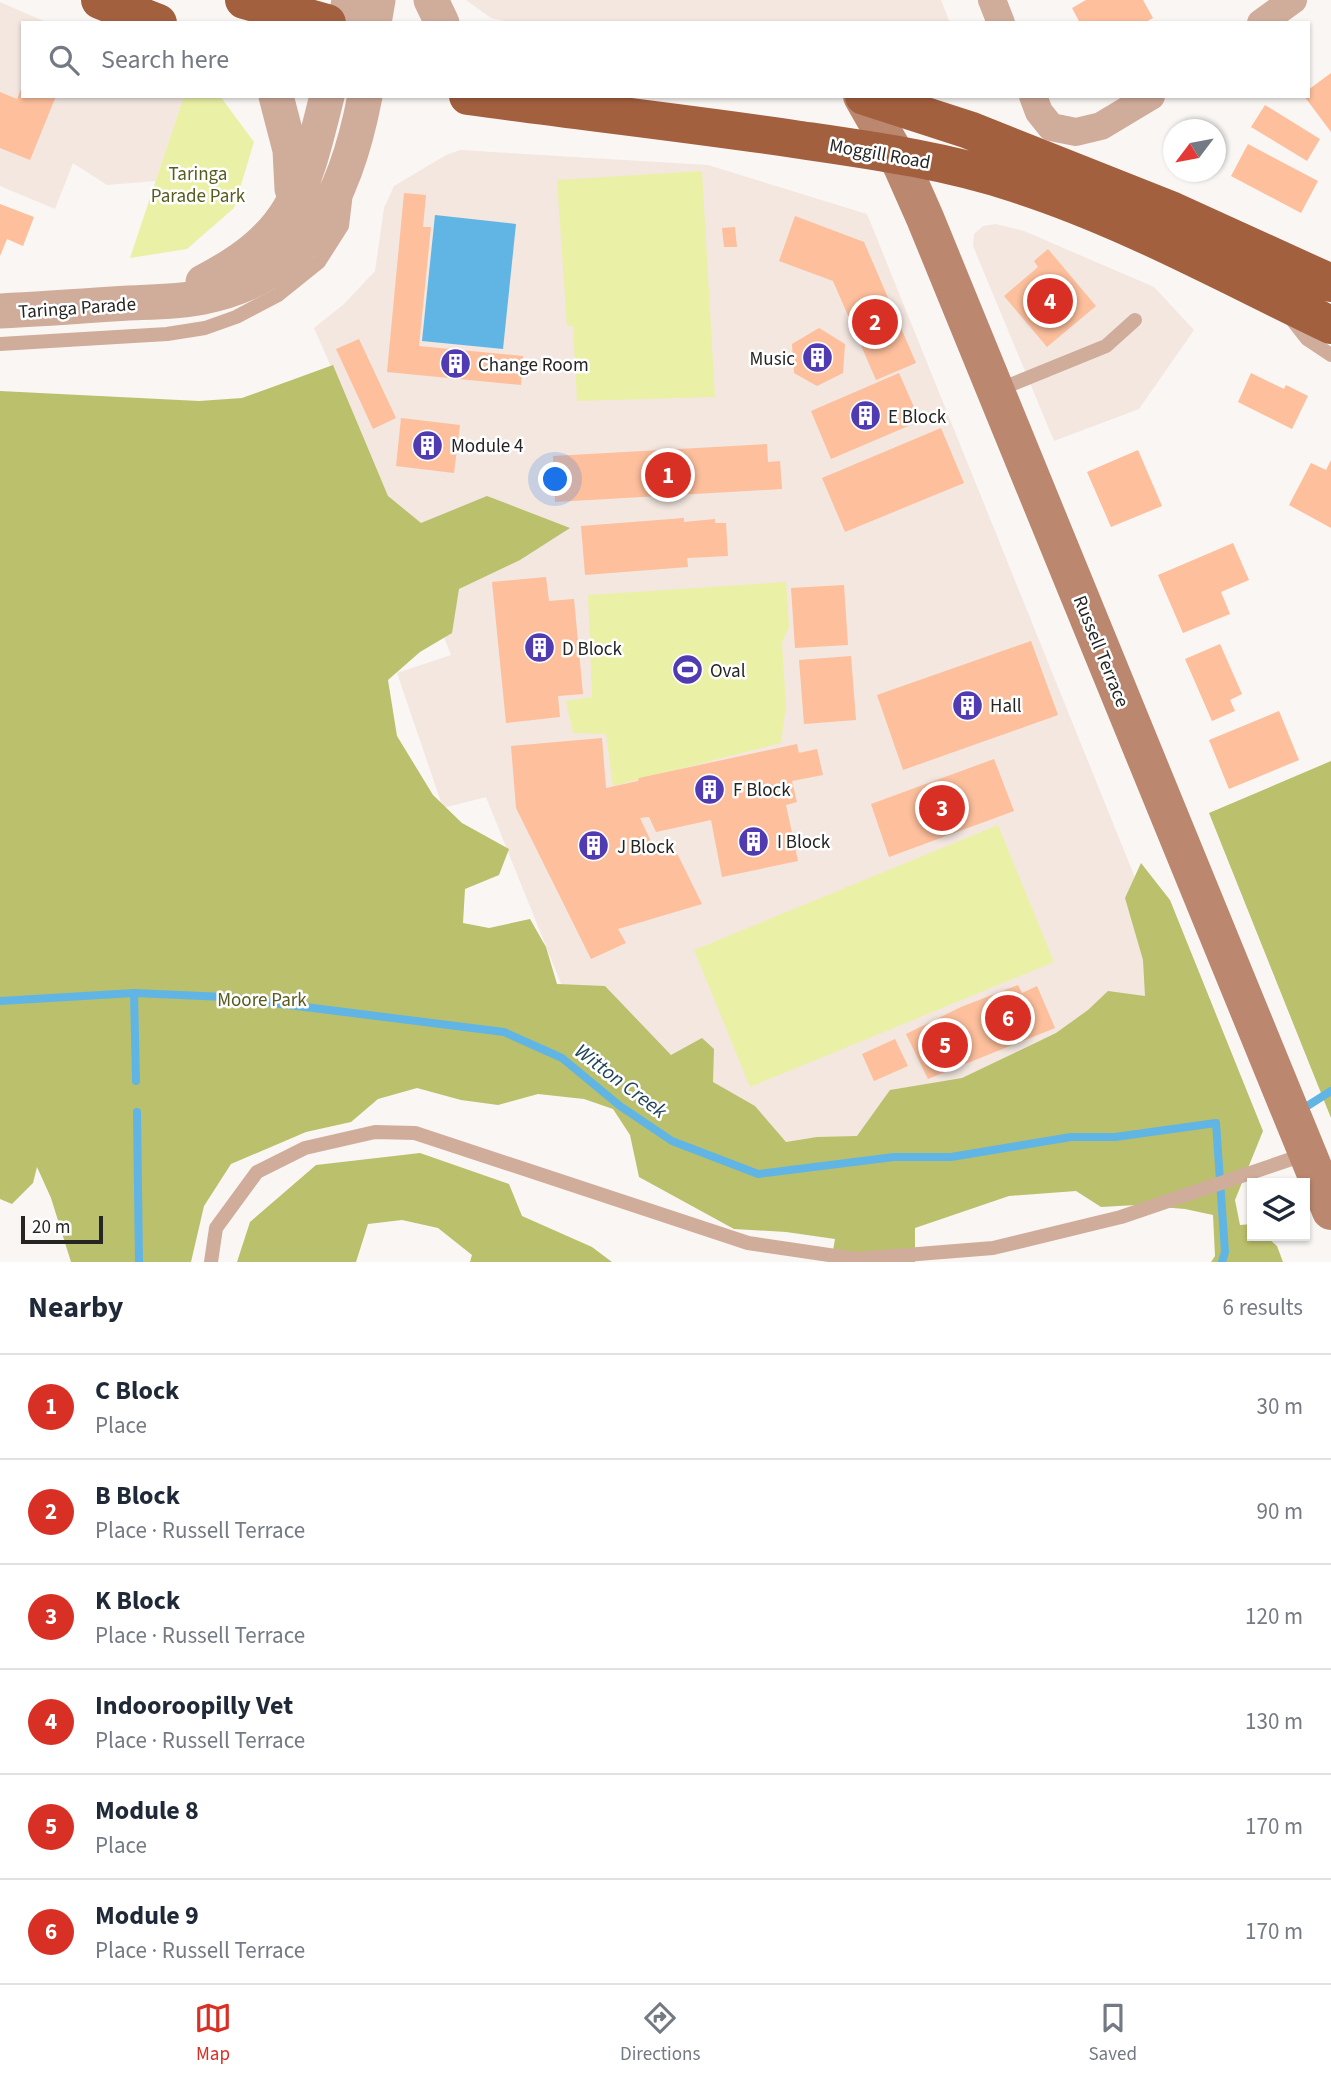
<!DOCTYPE html>
<meta charset="utf-8">
<style>
:root{--surface:#fff;--page:#f6f6f7;--text:#1f2937;--muted:#747a83;--line:#e0e1e3;--accent:#d93025}
body{margin:0;font-family:"Source Sans 3",sans-serif;background:var(--page);color:var(--text)}
.controls{position:absolute;right:21px;bottom:21px;display:grid;overflow:hidden;border-radius:0px;box-shadow:0 2px 5px #0004}
.controls button{width:63px;height:63px;display:grid;place-items:center;padding:0;border:0;border-bottom:2px solid var(--line);background:var(--surface);color:var(--text);font:35px sans-serif}
.compass{position:absolute;left:1163px;top:119px;width:63px;height:63px;border-radius:50%;background:var(--surface);box-shadow:0 2px 5px #0004;rotate:238deg}
.scale{position:absolute;left:21px;bottom:18px;width:82px;box-sizing:border-box;padding-left:7px;border:4px solid #262524;border-top:0;font-size:19px;line-height:24px;white-space:nowrap;color:#262524;-webkit-text-stroke:5px #fff;paint-order:stroke}
.you{position:absolute;left:556px;top:480px;width:24px;height:24px;margin:-18px;border:5px solid #fff;border-radius:50%;background:#1a73e8;box-shadow:0 0 0 10px #1a73e833}
.badge{display:grid;place-items:center;width:46px;height:46px;border-radius:50%;background:var(--accent);color:#fff;font-size:23px;font-weight:700}
.pin{position:absolute;translate:-50% -50%;border:4px solid #fff;box-shadow:0 2px 7px #0006}
.list{margin:0;padding:0;list-style:none}
h2{display:flex;justify-content:space-between;align-items:center;height:91px;margin:0;padding:0 28px;font-size:30px}
h2 small{font-size:23px;font-weight:400;color:var(--muted)}
.list li{display:grid;grid-template-columns:46px 1fr auto;gap:21px;align-items:center;box-sizing:border-box;height:105px;padding:0 28px;border-top:2px solid var(--line)}
.list b{display:block;font-size:26px;white-space:nowrap}
.list p{margin:0;font-size:23px;white-space:nowrap;color:var(--muted)}
.list em{font-size:23px;font-style:normal;color:var(--muted)}
.icon{flex:none;width:38px;height:38px;fill:none;stroke:currentColor;stroke-width:2;stroke-linecap:round;stroke-linejoin:round}
.map{position:relative;flex:none;width:1331px;height:1262px;overflow:hidden}
.search{position:absolute;background:var(--surface);box-shadow:0 2px 5px #0004;left:21px;right:21px;top:21px;height:77px;display:flex;align-items:center;gap:18px;box-sizing:border-box;padding:0 24px;border-radius:0px;color:var(--muted);font-size:26px}
.sheet{height:721px;background:var(--surface)}
nav{display:flex;justify-content:space-around;align-items:center;box-sizing:border-box;height:98px;border-top:2px solid var(--line);background:var(--surface);font-size:19px;color:var(--muted)}
nav a{display:grid;justify-items:center;gap:4px}
nav .on{color:var(--accent)}
.map>svg:first-child{display:block}
</style>
<div class="map">
<svg width="1331" height="1262" viewBox="0 0 1331 1262">
<rect width="100%" height="100%" fill="#faf6f3"/>
<!-- built -->
<path fill="#f3e7e0" d="M466,0H941L950,23H513L491,18Z
M0,2L48,23H23V96H184L156,181L107,185L73,163L55,209L0,186Z
M460,150L708,165L867,214L1209,1061L779,1163L568,1001L486,797L443,808L397,673L451,655L388,496L314,328L344,304L375,271L384,208L394,186L446,155Z
M996,224L1024,231L1154,287L1194,330L1139,409L1054,441L973,246L974,234L983,226Z"/>
<!-- green -->
<path fill="#ebf0a7" d="M184,96H220L254,142L234,208L187,249L130,258Z
M702,171L715,397L577,401L573,326H567L557,180Z
M786,582L789,627L782,643L786,705L781,743L613,786L606,734L573,733L566,701L592,697L588,595Z
M998,825L1054,962L750,1087L694,950Z"/>
<!-- forest -->
<path fill="#bbc06c" d="M333,365L388,496L421,523L487,496L570,528L520,560L459,589L452,633L420,652L388,680L397,736L433,795L462,823L509,849L499,875L465,889L463,923L489,928L530,919L546,947L557,984L605,986L671,1055L702,1038L714,1049L713,1082L755,1106L786,1142L817,1137L857,1136L890,1090L962,1078L1056,1033L1088,1010L1108,991L1145,996L1143,960L1125,898L1141,863L1170,900L1263,1131L1235,1200L1240,1225L1252,1224V1236H1266L1277,1246L1283,1262H1211L1215,1256L1213,1215L1185,1209L1136,1205L1101,1207L1076,1191L1009,1196L915,1228V1262H831L835,1239L786,1232L734,1229L639,1177L630,1135L613,1109L584,1099L538,1094L498,1105L461,1100L417,1088L378,1099L351,1122L306,1132L231,1164L204,1206L191,1262H71L51,1198L37,1167L33,1183L12,1204L0,1199V391L199,401L242,398Z
M1331,761V1118L1209,813Z
M420,1153L509,1184L522,1216L592,1247L612,1262H470L472,1255L438,1228L402,1220L368,1224L356,1262H237L250,1222L316,1165Z"/>
<!-- water -->
<path fill="#60b5e4" d="M435,215L516,224L503,349L422,341Z"/>
<g fill="none" stroke-linecap="round" stroke-linejoin="round">
<!-- stream -->
<path stroke="#60b5e4" stroke-width="8" d="M134,993L136,1081
M0,1001L134,993L225,997L504,1032L562,1058L620,1106L672,1141L758,1174L894,1157H951L1071,1137H1115L1216,1123L1225,1252L1222,1262
M1301,1110L1331,1091
M137,1112L139,1262"/>
</g>
<!-- building -->
<path fill="#fdbf9c" d="M1086,0H1143L1153,18L1144,23H1080L1072,8Z
M1331,73V132L1304,96H1308V90Z
M23,84V96H56L30,160L0,148V92L17,99Z
M1265,105L1320,139L1307,161L1251,127Z
M1248,144L1318,181L1301,213L1231,176Z
M404,193L426,195L423,227H431L419,346L523,356L521,385L387,372Z
M0,204L34,217L23,246L7,239L0,256Z
M795,216L864,242L916,363L876,380L833,281L779,261Z
M735,227L737,247H724L722,228Z
M1048,249L1096,306L1047,347L1004,296L1038,267L1034,261Z
M819,328L845,344L843,373L817,386L794,373L792,344Z
M359,339L396,418L373,429L336,349Z
M899,373L920,421L831,459L811,411Z
M1251,373L1284,389L1286,385L1308,396L1292,429L1238,402Z
M401,418L460,425L454,473L396,466Z
M941,428L964,483L845,532L822,478Z
M767,444L768,462L780,461L782,489L555,502L553,456Z
M1138,450L1162,506L1111,527L1087,472Z
M1331,460V528L1289,505L1311,463L1326,470Z
M684,518V522L715,519V523H726L728,556L687,558L688,567L585,575L581,526Z
M1233,543L1249,580L1221,592L1230,614L1183,633L1158,575Z
M546,577L549,601L574,599L583,694L558,696L560,717L506,723L492,582Z
M844,585L848,645L795,648L791,588Z
M1031,641L1058,715L903,770L877,695Z
M1220,644L1242,694L1230,700L1235,711L1212,721L1185,659Z
M851,656L856,720L804,724L799,660Z
M1279,711L1299,760L1229,789L1209,740Z
M602,738L606,788L638,781L639,778L797,744L799,753L817,749L823,775L792,781L797,802L786,805L798,861L722,877L711,820L656,832L649,817L640,818L655,850L671,841L702,904L618,929L626,943L591,959L516,808L511,746Z
M994,759L1014,811L889,857L871,804Z
M1018,985L1022,993L1037,986L1055,1028L928,1079L906,1034L961,1007Z
M895,1039L908,1066L874,1081L862,1054Z"/>
<g fill="none" stroke-linecap="round" stroke-linejoin="round">
<!-- service -->
<path stroke="#d0ac9b" stroke-width="14" d="M1289,316L1307,339L1331,355
M0,344L167,334L205,328L236,317L278,295L319,262L342,226L346,193
M998,390L1106,346L1135,320
M211,1262L216,1228L257,1172L305,1148L375,1132L415,1133L748,1243L856,1259L993,1248L1121,1217L1306,1154"/>
<!-- minor -->
<path stroke="#d0ac9b" stroke-width="28" d="M992,0L1001,23
M1261,23L1293,0
M1033,96L1039,112L1051,127L1076,132L1101,126L1151,96"/>
<!-- tertiary -->
<path stroke="#d0ac9b" stroke-width="35" d="M431,0L442,23
M345,23L349,0
M374,23L378,0
M276,96L290,150L292,189
M203,282C295,234 303,192 327,96
M0,311C43,309 85,306 128,303C153,302 179,302 203,297C310,276 346,195 365,96"/>
<!-- secondary -->
<path stroke="#bb876f" stroke-width="38" d="M862,96L902,166L925,218L1331,1211"/>
<!-- trunk -->
<path stroke="#a3603f" stroke-width="38" d="M100,0L158,23
M244,0L327,23
M468,96C577,111 686,123 794,139C869,150 945,160 1017,184C1126,219 1228,276 1331,325
M864,96L969,130L1173,211L1331,283"/>
</g>
<!-- icons -->
<defs>
<symbol id="building-disc" viewBox="-11 -11 22 22"><circle r="9.5" fill="#513bb2" stroke="#fff"/><path d="M-4-6H4V6H1V3H-1V6H-4ZM-2.5-4.3h1.7v1.8h-1.7ZM.8-4.3h1.7v1.8H.8ZM-2.5-1h1.7V.8h-1.7ZM.8-1h1.7V.8H.8Z" fill="#fff"/></symbol>
<symbol id="stadium-disc" viewBox="-11 -11 22 22"><circle r="9.5" fill="#513bb2" stroke="#fff"/><path d="M0-5a6.5 5 0 1 0 0 10a6.5 5 0 1 0 0-10ZM-3.5-1.8h7v3.6h-7Z" fill="#fff"/></symbol>
</defs>
<g fill-rule="evenodd">
<use href="#building-disc" x="800" y="340" width="35" height="35"/>
<use href="#building-disc" x="438" y="346" width="35" height="35"/>
<use href="#building-disc" x="848" y="398" width="35" height="35"/>
<use href="#building-disc" x="410" y="428" width="35" height="35"/>
<use href="#building-disc" x="522" y="630" width="35" height="35"/>
<use href="#stadium-disc" x="670" y="652" width="35" height="35"/>
<use href="#building-disc" x="950" y="688" width="35" height="35"/>
<use href="#building-disc" x="692" y="772" width="35" height="35"/>
<use href="#building-disc" x="736" y="824" width="35" height="35"/>
<use href="#building-disc" x="576" y="828" width="35" height="35"/>
</g>
<g text-anchor="middle" stroke-width="5" stroke-linejoin="round" paint-order="stroke">
<!-- street labels -->
<g font-size="19" fill="#262524" stroke="#fff">
<text transform="translate(880 153) rotate(10)" y="7">Moggill Road</text>
<text transform="translate(77 307) rotate(-4)" y="7">Taringa Parade</text>
<text transform="translate(1102 651) rotate(68)" y="7">Russell Terrace</text>
</g>
<!-- park labels -->
<g font-size="19" fill="#595c1f" stroke="#fff">
<text x="198" y="180">Taringa<tspan x="198" dy="22">Parade Park</tspan></text>
<text x="262" y="1006">Moore Park</text>
</g>
<!-- poi labels -->
<g font-size="19" fill="#262524" stroke="#fff" text-anchor="start">
<text x="795" y="365" text-anchor="end">Music</text>
<text x="478" y="371">Change Room</text>
<text x="888" y="423">E Block</text>
<text x="451" y="452">Module 4</text>
<text x="562" y="655">D Block</text>
<text x="710" y="677">Oval</text>
<text x="990" y="712">Hall</text>
<text x="733" y="796">F Block</text>
<text x="777" y="848">I Block</text>
<text x="617" y="853">J Block</text>
</g>
<!-- water labels -->
<g font-size="21" font-style="italic" fill="#204459" stroke="#fff">
<text transform="translate(621 1081) rotate(37)" y="7">Witton Creek</text>
</g>
</g>
</svg>
<div class="controls">
<button><svg class="icon" aria-label="layers" viewBox="0 0 24 24"><path d="M12 4l9 5-9 5-9-5zM3 14l9 5 9-5"/></svg></button>
</div>
<svg class="compass" viewBox="-18 -18 36 36"><path d="M0-13l5 13h-10z" fill="#e53935"/><path d="M0 13l5-13h-10z" fill="#747a83"/></svg>
<div class="scale">20 m</div>
<div class="you"></div>
<div class="pin badge" style="left:668px;top:475px">1</div>
<div class="pin badge" style="left:875px;top:322px">2</div>
<div class="pin badge" style="left:942px;top:808px">3</div>
<div class="pin badge" style="left:1050px;top:301px">4</div>
<div class="pin badge" style="left:945px;top:1045px">5</div>
<div class="pin badge" style="left:1008px;top:1018px">6</div>
<div class="search"><svg class="icon" aria-label="search" viewBox="0 0 24 24"><circle cx="10" cy="10" r="6"/><path d="M15 15l6 6"/></svg>Search here</div>
</div>
<section class="sheet">
<h2>Nearby<small>6 results</small></h2>
<ul class="list">
<li><span class="badge">1</span><div><b>C Block</b><p>Place</p></div><em>30 m</em></li>
<li><span class="badge">2</span><div><b>B Block</b><p>Place · Russell Terrace</p></div><em>90 m</em></li>
<li><span class="badge">3</span><div><b>K Block</b><p>Place · Russell Terrace</p></div><em>120 m</em></li>
<li><span class="badge">4</span><div><b>Indooroopilly Vet</b><p>Place · Russell Terrace</p></div><em>130 m</em></li>
<li><span class="badge">5</span><div><b>Module 8</b><p>Place</p></div><em>170 m</em></li>
<li><span class="badge">6</span><div><b>Module 9</b><p>Place · Russell Terrace</p></div><em>170 m</em></li>
</ul>
</section>
<nav>
<a class="on"><svg class="icon" aria-label="map" viewBox="0 0 24 24"><path d="M3 6l6-2 6 2 6-2v14l-6 2-6-2-6 2zM9 4v14M15 6v14"/></svg>Map</a>
<a><svg class="icon" aria-label="directions" viewBox="0 0 24 24"><path d="M12 3l9 9-9 9-9-9zM9 14v-3h6M13 9l2 2-2 2"/></svg>Directions</a>
<a><svg class="icon" aria-label="saved" viewBox="0 0 24 24"><path d="M7 4h10v16l-5-4-5 4z"/></svg>Saved</a>
</nav>
